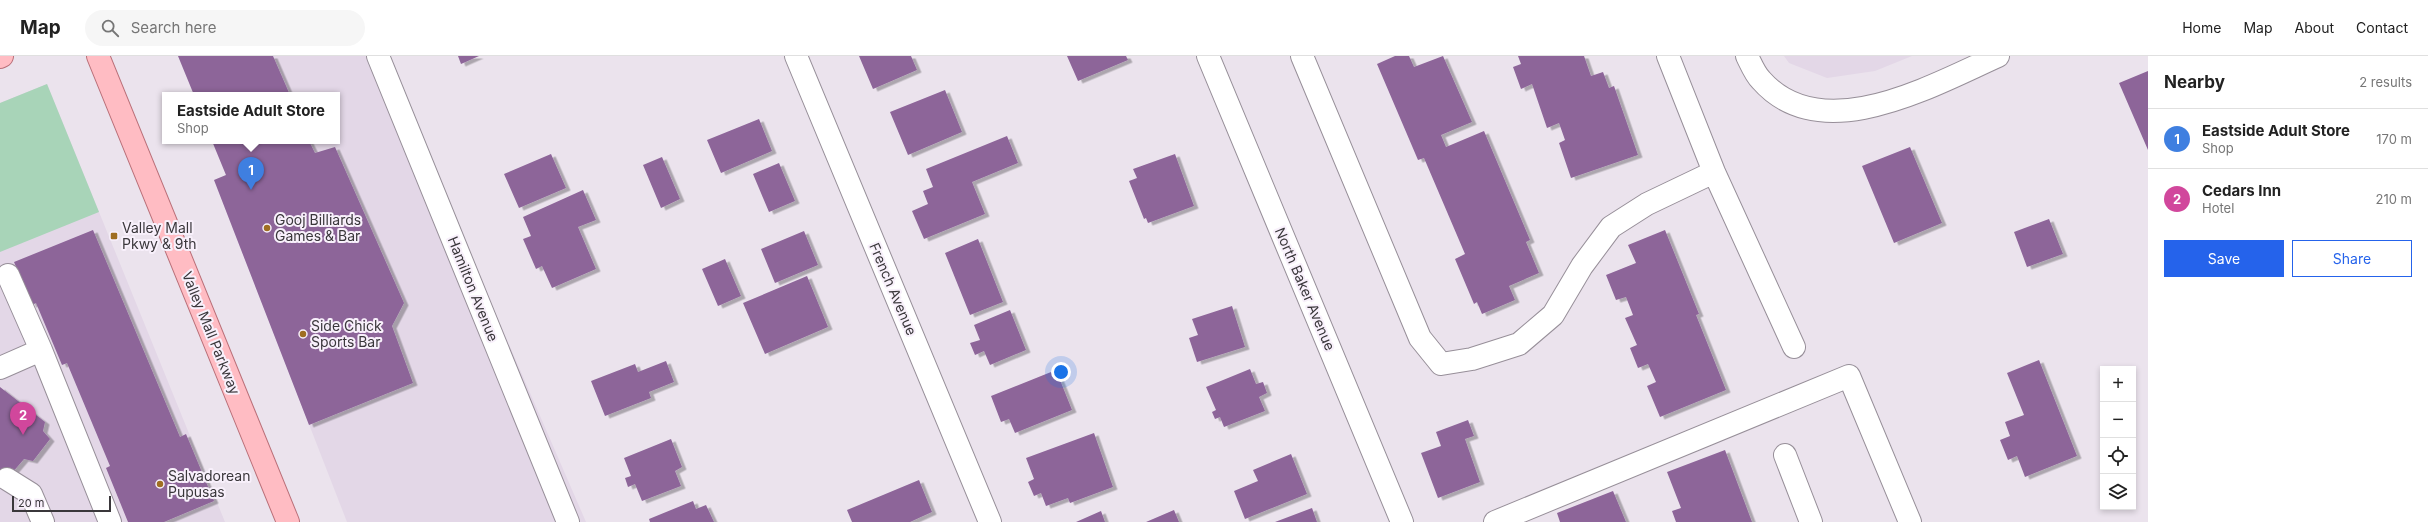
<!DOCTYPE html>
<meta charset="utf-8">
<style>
:root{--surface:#fff;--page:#f6f6f6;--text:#222;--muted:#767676;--line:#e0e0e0;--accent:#2563eb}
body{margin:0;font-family:Inter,sans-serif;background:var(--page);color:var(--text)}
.controls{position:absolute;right:12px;bottom:12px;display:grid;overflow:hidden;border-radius:0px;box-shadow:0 2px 6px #0003}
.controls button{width:36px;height:36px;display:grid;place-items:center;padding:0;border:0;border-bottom:1px solid var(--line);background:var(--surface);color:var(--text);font:20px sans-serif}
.scale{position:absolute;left:12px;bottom:10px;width:99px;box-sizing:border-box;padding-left:4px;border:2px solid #3a373b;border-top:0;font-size:11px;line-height:14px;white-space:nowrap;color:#3a373b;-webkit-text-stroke:3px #f8f0fb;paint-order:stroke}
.you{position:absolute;left:1061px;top:316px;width:14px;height:14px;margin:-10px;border:3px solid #fff;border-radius:50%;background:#1a73e8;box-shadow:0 0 0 6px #1a73e833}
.badge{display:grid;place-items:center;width:26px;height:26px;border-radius:50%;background:var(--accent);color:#fff;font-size:13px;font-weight:700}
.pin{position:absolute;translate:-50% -33px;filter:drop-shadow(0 1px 2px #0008)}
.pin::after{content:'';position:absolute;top:21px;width:14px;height:12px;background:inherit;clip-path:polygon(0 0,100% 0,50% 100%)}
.popup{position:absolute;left:162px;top:36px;width:178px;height:52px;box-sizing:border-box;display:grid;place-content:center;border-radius:0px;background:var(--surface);filter:drop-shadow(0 1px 3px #0005);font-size:13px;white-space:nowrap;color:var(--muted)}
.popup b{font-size:15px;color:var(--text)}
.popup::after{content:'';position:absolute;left:50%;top:100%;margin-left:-8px;border:8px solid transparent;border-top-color:var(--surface)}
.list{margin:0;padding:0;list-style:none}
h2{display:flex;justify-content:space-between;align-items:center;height:52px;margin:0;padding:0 16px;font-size:17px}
h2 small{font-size:13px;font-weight:400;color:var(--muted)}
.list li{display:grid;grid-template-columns:26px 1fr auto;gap:12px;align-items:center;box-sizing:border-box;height:60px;padding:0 16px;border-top:1px solid var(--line)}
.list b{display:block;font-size:15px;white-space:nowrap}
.list p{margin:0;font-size:13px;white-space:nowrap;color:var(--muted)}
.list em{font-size:13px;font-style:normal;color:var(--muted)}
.actions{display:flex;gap:8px;padding:12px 16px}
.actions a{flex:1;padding:9px 0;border:1px solid var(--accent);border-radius:0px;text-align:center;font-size:14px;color:var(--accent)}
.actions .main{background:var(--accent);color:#fff}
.icon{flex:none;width:22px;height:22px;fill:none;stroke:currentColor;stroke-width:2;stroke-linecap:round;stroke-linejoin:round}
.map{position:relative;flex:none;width:2148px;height:466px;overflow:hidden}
header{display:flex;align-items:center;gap:24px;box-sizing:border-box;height:56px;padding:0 20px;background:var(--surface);border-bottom:1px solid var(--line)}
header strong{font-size:19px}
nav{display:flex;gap:22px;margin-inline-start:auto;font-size:14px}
.search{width:280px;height:36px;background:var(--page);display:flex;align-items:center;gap:10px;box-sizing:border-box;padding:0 14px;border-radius:22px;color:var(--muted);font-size:15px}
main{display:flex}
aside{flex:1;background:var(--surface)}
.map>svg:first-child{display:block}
</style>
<header>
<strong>Map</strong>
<div class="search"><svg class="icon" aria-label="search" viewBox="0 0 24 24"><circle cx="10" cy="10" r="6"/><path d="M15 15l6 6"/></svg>Search here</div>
<nav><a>Home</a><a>Map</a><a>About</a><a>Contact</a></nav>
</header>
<main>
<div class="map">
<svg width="2148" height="466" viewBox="0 0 2148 466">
<defs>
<filter id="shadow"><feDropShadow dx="4.5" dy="2.5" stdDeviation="0" flood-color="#0004"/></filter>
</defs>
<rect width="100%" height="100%" fill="#ebe3ed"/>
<!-- built -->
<path fill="#e3d7e7" d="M178,0H384L586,466H347L214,124L226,119L212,85H337V39H194Z
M1784,0H1912L1875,15L1827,22L1789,7Z
M47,28L225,466H0V47Z"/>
<!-- green -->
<path fill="#a8d4b8" d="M47,28L99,156L0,196V47Z"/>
<!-- building -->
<path fill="#8d6599" filter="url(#shadow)" d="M178,0H273L290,39H194Z
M458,0H479L461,8Z
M859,0H911L917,14L873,33Z
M1067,0H1126L1128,4L1078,25Z
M1395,0H1409L1414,11L1443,0L1472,66L1441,79L1446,91L1484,75L1530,184L1526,186L1539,217L1509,230L1515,244L1482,258L1477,246L1474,248L1455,203L1465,198L1424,102L1418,104L1377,8Z
M1518,0H1584L1591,20L1603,16L1609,32L1614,30L1638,99L1571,122L1559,87L1565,84L1559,67L1547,72L1532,28L1521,33L1513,11L1521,8Z
M2148,15V94L2119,27Z
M945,34L962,76L908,99L890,56Z
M759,63L772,95L721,117L707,84Z
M1007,80L1018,107L972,126L985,158L924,183L912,155L928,148L923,135L933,131L926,113Z
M212,85H309L315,97L335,91L404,247L392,270L413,327L309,369L214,124L226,119Z
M1910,91L1942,167L1894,187L1862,110Z
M551,98L566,132L519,152L504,118Z
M1175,98L1194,150L1148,167L1146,162L1144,163L1129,125L1137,122L1133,113Z
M662,101L680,143L661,152L643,109Z
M779,107L795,145L769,156L753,118Z
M583,134L596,164L578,171L596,213L552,232L542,210L536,213L523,183L531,180L523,161Z
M2049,163L2063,198L2027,211L2014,176Z
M93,174L180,381L186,378L214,445L164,466H128L106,412L110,410L67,307L62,309L36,247L32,249L14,206Z
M1665,174L1699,258L1696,259L1726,334L1660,361L1647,330L1656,326L1648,308L1638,312L1630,292L1637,289L1625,262L1633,259L1626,241L1616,244L1606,219L1636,207L1628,189Z
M804,175L818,209L775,227L761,193Z
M978,183L1003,246L970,259L945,197Z
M725,203L741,240L718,250L702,213Z
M807,220L828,271L765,298L743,247Z
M1232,250L1245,291L1197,306L1189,282L1198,279L1192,263Z
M1010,254L1026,294L990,309L984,295L975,299L970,287L980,284L974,269Z
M2039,304L2077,400L2025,421L2017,400L2008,404L2000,384L2010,380L2005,366L2024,359L2007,317Z
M666,305L674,326L649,336L651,342L605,360L591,325L635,308L638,316Z
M1250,313L1256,328L1263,326L1267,337L1259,341L1265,355L1224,371L1220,361L1215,363L1212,356L1216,354L1206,331Z
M1056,314L1072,354L1015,377L1009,363L1001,366L991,340Z
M0,331L45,366L43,375L50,383L33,405L24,403L0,431Z
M1468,364L1474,380L1465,383L1480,426L1438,442L1421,397L1441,390L1436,376Z
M1094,377L1113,431L1070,447L1068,442L1046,450L1041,437L1034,440L1028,426L1034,423L1026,402Z
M671,383L682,411L675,415L681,430L642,445L635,428L628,431L625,422L631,420L624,402Z
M1725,394L1752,466H1676L1672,455L1681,452L1667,416Z
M1291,398L1307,438L1245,463L1234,435L1258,425L1253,414Z
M919,424L932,456L910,466H852L847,454Z
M1613,435L1626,466H1560L1557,457Z
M693,445L696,453L706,449L714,466H650L649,463Z
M1312,452L1317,466H1275Z
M1174,454L1179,466H1146Z
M1101,455L1105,466H1076Z"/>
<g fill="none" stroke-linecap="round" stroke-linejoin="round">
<defs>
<path id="minor" d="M378,0L568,466
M796,0L990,466
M1208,0L1402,466
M1302,0L1420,282L1441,308L1472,303L1519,288L1553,259L1582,210L1611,171L1647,148L1714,116
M1668,0L1714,116L1794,291
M1747,0C1751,8 1755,18 1761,24C1821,93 1933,29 1998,0
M8,219L41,294L110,466
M0,312L41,294
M1785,399L1811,466
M7,423L31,438L43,466
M1495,466L1849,320L1910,466"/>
<path id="major" d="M98,0L288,466
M0,1L2,0"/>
</defs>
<!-- minor casing -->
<use href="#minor" stroke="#978f99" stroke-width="24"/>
<!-- major casing -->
<use href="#major" stroke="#ba7079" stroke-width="24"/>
<!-- minor -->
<use href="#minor" stroke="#fff" stroke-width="22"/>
<!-- major -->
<use href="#major" stroke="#ffbcc3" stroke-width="22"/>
</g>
<!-- markers -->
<g fill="#9f6e22" stroke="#f8f0fb" stroke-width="1.5">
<circle cx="267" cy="172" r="4"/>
<rect x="110" y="176" width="8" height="8" rx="2"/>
<circle cx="303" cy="278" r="4"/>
<circle cx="160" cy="428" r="4"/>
</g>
<g text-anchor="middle" stroke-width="4" stroke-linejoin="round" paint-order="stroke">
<!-- poi labels -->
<g font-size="14" fill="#3a373b" stroke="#f8f0fb" text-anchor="start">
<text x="275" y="169">Gooj Billiards<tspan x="275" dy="16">Games &amp; Bar</tspan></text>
<text x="122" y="177">Valley Mall<tspan x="122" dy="16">Pkwy &amp; 9th</tspan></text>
<text x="311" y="275">Side Chick<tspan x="311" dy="16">Sports Bar</tspan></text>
<text x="168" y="425">Salvadorean<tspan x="168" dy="16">Pupusas</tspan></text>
</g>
<!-- street labels -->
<g font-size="14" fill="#3a373b" stroke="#f8f0fb">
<text transform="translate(473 233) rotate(68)" y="5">Hamilton Avenue</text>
<text transform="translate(893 233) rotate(67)" y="5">French Avenue</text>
<text transform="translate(1305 233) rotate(67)" y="5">North Baker Avenue</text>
<text transform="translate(211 277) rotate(68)" y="5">Valley Mall Parkway</text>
</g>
</g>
</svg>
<div class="controls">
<button>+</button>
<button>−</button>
<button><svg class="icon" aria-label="locate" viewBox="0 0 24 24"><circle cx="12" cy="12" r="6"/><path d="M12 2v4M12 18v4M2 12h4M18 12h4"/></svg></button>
<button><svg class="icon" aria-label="layers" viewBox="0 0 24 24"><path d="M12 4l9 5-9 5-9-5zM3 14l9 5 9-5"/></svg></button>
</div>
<div class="scale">20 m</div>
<div class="you"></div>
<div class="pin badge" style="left:251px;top:134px;background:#3f7fe0">1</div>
<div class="popup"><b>Eastside Adult Store</b>Shop</div>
<div class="pin badge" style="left:23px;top:379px;background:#d1479c">2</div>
</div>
<aside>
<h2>Nearby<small>2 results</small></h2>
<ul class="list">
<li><span class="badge" style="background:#3f7fe0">1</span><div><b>Eastside Adult Store</b><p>Shop</p></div><em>170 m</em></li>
<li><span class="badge" style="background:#d1479c">2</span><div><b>Cedars Inn</b><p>Hotel</p></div><em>210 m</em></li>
</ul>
<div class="actions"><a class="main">Save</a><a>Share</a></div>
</aside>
</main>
